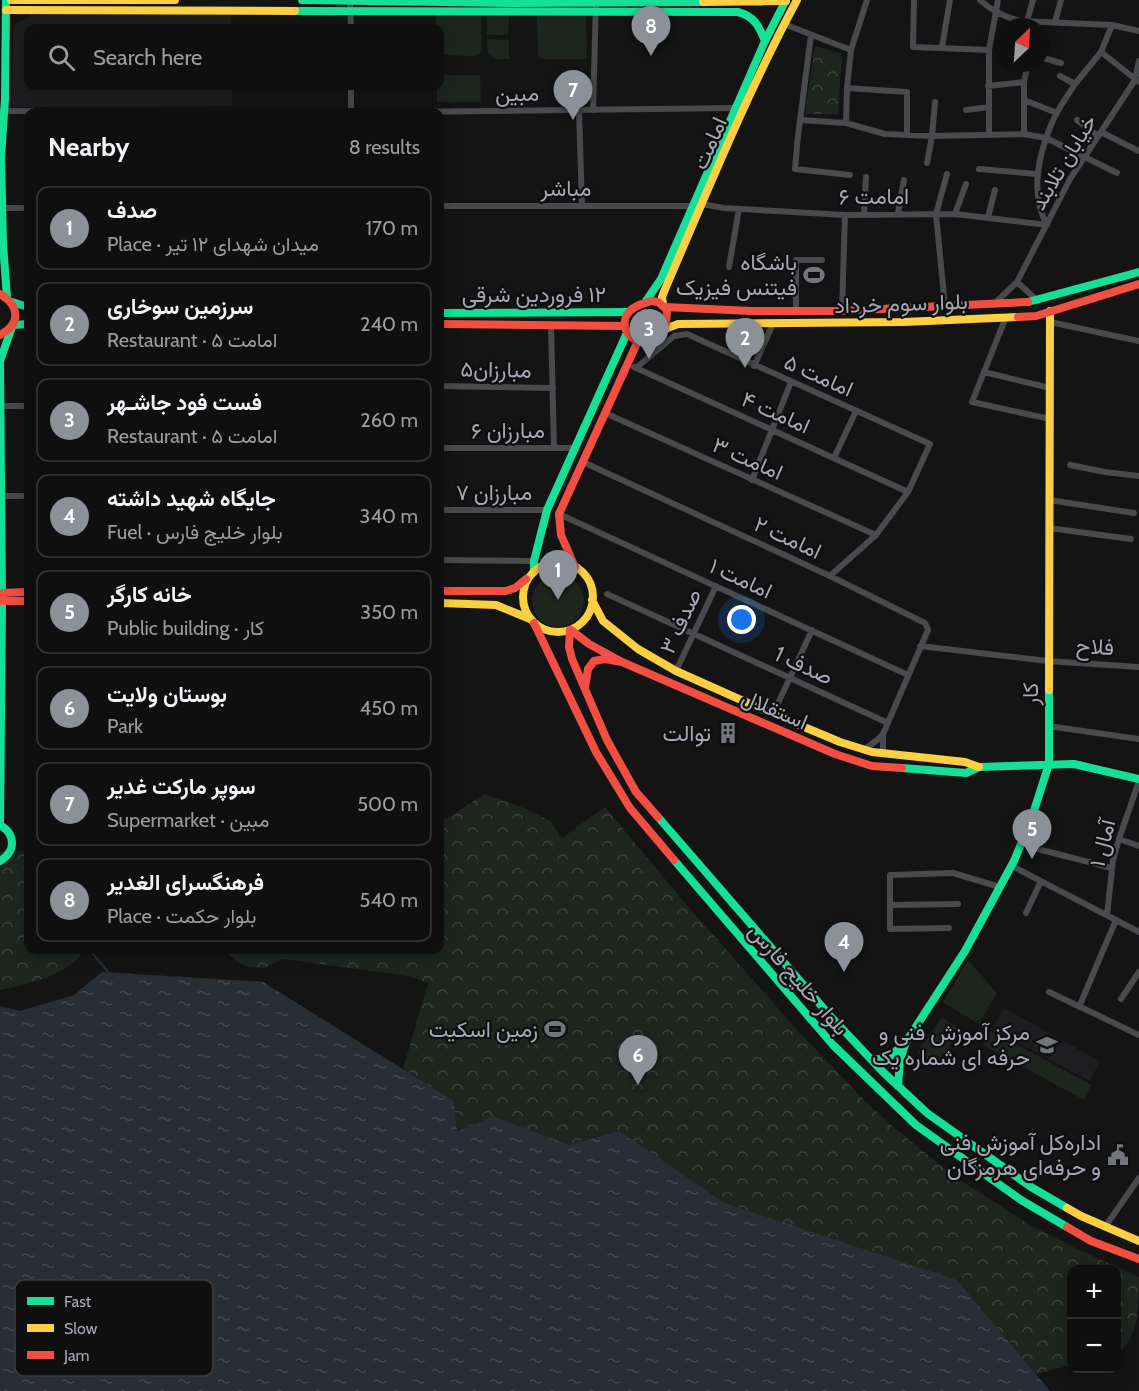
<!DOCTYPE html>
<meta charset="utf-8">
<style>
:root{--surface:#0f0f10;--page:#1d1d1e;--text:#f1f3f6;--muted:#9b9c9f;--line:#2f2f30;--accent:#8c9099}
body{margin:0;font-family:Cabin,Vazirmatn,sans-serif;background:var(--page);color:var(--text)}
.controls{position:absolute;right:18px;bottom:18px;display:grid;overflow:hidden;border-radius:12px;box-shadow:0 3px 15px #0003}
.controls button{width:54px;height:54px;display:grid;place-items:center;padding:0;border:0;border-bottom:2px solid var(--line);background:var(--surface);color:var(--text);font:30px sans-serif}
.compass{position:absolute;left:995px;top:18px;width:54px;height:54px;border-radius:50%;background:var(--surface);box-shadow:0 3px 15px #0003;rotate:25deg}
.you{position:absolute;left:742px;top:620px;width:21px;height:21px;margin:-15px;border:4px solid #fff;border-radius:50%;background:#1a73e8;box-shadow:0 0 0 9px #1a73e833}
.badge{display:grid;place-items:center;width:39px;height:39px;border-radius:50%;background:var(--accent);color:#fff;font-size:20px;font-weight:700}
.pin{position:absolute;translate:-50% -50px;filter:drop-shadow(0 2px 3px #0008)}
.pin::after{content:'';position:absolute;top:32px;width:21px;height:18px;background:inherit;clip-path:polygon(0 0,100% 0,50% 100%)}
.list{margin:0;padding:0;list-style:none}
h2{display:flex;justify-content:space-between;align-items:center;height:78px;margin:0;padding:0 24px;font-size:26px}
h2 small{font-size:20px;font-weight:400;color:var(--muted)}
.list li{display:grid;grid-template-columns:39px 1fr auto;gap:18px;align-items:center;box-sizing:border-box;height:84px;margin:0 12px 12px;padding:0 12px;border:2px solid var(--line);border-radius:12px}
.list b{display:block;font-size:22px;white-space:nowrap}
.list p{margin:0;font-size:20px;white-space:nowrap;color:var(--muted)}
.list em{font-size:20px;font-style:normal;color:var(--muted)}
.icon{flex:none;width:33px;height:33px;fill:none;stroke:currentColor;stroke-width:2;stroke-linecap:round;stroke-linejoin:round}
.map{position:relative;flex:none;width:1139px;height:1391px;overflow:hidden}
.search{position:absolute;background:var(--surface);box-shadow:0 3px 15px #0003;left:24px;top:24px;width:420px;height:66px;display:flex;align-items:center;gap:15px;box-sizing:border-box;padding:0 21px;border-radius:12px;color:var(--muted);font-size:22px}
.panel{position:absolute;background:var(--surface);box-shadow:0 3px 15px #0003;left:24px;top:108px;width:420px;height:846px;border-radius:12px}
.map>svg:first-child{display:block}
</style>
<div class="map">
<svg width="1139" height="1391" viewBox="0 0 1139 1391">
<defs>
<pattern id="park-crowns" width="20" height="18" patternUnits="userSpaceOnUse" patternTransform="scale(1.5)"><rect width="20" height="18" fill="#1e251f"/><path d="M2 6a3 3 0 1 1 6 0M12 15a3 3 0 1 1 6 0" fill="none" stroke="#3c423d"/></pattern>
<pattern id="water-ripples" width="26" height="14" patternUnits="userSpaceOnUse" patternTransform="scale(1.5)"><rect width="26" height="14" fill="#282e36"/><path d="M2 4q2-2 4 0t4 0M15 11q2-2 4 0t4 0" fill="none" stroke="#444951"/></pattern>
</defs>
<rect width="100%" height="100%" fill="#141415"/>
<!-- built -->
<path fill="#1e1e20" d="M31,14H231V28H28V86H232V106L14,107L12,104L13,29L17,22L27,19Z
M1004,1008L1100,1061L1090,1081L992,1029Z"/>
<!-- green -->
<path fill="#1e251f" d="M436,15H481L482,52L475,56L440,55V28H436Z
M487,15L509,16L508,35H487Z
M586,15L587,59H541L538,56L537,16Z
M487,39L509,40V59H496L488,54Z
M440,75H480L481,102H437V86H440Z
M532 601a26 26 0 1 1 52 0a26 26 0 1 1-52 0Z
M968,960L997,993L979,1024L943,1002Z
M942,1017L960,1030L936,1066L917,1053Z
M991,1031L1092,1085L1084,1100L983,1045Z"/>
<!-- park -->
<path fill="url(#park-crowns)" d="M815,46L842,54L838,114H805Z
M484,794L529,810L550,821L562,838L605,807L684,902L799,1032L865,1101L891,1125L951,1174L1028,1224L1077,1249L1139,1277C1139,1300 1139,1342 1117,1353L1116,1270H1072L1071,1365L1036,1374L957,1280L725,1203L619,1131L569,1145L493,1116L457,1132L454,1101L403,1069L428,983L408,976L283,959L264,968L250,967L242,965L224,951L213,950H440V819H447Z
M28,851V950H85C64,977 32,983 0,990V852Z"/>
<!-- water -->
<path fill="url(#water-ripples)" d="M102,972L263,982L454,1101L457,1132L493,1116L569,1145L619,1131L725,1203L957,1280L1050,1391H0V1006L20,1011L74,995Z"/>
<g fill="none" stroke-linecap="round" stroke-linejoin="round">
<!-- stream -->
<path stroke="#282e36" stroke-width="2" d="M23,867L28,874
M90,950L109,973"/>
<!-- street -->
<path stroke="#494a4d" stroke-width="6" d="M350,0L351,28
M914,0L913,47L989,50
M980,0C992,11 1004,17 1020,21L1112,25L1139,31
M1027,21L1033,0
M1055,22L1061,0
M784,24L851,50L867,0
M811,35L798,136L795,169L850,175
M942,47L950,0
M1101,52L1112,25
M1040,57L1061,63
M1060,76L1075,84L1101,52L1139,82
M1024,82L1028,63
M988,86L1024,82V134
M847,88L907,92V135
M1024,100L1057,113
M593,110L596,2
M966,110L989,107
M2,111L200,112
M579,111L582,206
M351,112V86
M406,112L735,108
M800,120L846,123L885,134L932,136L1024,134L1046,138L1117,173
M1077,120L1098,136
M846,123L847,88L851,50
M1101,132L1139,151
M989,134V50L998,0
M927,163L932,136L935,102
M979,169L1037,174
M702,204L724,208L845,215L955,214L1047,225
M440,206H693
M2,208H28
M898,213L904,180
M955,214L966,184
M864,215L866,177
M988,217L995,190
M1047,225C1030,195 1038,156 1051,125C1056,111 1067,97 1075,84
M729,267L739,209
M1017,282L1070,179L1135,80L1139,61
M993,305L1017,282L1038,301
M945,307L936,214L947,174
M796,310V260H822
M842,311L845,215
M1006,317L972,402L1050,419
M1050,322L1139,341
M551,325L554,448
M754,366L773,324
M634,367L908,492
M636,368L674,336L687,334L930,444L908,492L876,535L830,576
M984,372L1050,388
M440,386L553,388
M0,406H28
M605,413L876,535
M440,448H576
M834,458L856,411
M583,462L830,576L925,623L928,630L883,734L877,740L864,750
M1070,465L1105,472L1139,476
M752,480L791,382
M2,496H28
M1049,500L1134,513
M440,510H547
M559,514L908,675
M1049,528L1131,539
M440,560L534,561
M607,594L888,723
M920,646L1048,661L1139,667
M676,671L716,586
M773,714L812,630
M1048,726L1139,739
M883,734V754
M1119,839L1139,846
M1030,847L1112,868
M1012,866L1139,932
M890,905L958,904
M1026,913L1041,881
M1107,915L1113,860L1119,839L1139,781
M949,928L890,929V875L953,873L1000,887
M1049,992L1139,1035
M1121,999L1139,972
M1079,1007L1116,920
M1105,1227L1139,1178"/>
<!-- fast -->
<path stroke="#16e098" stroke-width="8" d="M6,0L5,99L1,157L3,244L7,297
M302,0L515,3L703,2
M295,11L738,12C754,16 759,26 765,41
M646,301L661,279L765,41L786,0
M12,302L28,307
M1028,302L1139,272
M440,313L628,312
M14,325L28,324
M534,572V561L547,510L626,335
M2,601L0,361L12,327
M902,768L966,773L979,767L1074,764L1139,779
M658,817L832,1018L883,1072L927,1113L1031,1187L1067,1208
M0,825L2,601
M0,825C16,835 16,851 0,861
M674,860L833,1045L916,1125L1021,1200L1067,1227
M872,1060L888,1058L906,1042L965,951L1014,861L1031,820L1049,764V690
M898,1086L900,1060L905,1045"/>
<!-- slow -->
<path stroke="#ffcf43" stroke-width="8" d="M11,0H175
M703,2L786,1
M6,10L295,11
M663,304L662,297L666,287C708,190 747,93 797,0
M660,331L678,324L904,322L1018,317
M523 597a35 35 0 1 1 70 0a35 35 0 1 1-70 0Z
M592,600L603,621L638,649L676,671L773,714L840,742L872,752L965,762L979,767
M440,603L496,605L530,619
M1049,690L1050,311
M1067,1208L1081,1216L1139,1241"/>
<!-- jam -->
<path stroke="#f24e42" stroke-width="8" d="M0,294C20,306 21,324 0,335
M651,301L658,302L667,310L666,324C659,330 651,339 641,340C626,341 620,322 629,312C635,305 643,304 651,301Z
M665,307L751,311H838L1028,302
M1018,317L1036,316L1139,284
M440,324L623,326
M575,567L561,535L559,514L638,341
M440,591H506L515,588L526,579
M0,593L28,592
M0,601H28
M534,623L596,752L630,808L674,860
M570,630L569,647L572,659L607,740L636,792L658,817
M571,630L589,644L622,662L835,754L872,766L902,768
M585,687L588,669L594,661L605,659L622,662
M1067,1227L1091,1241L1139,1259"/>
</g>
<!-- icons -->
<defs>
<symbol id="stadium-bare" viewBox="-9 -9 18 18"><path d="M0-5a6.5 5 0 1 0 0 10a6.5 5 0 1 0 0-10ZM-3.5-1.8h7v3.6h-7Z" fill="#73757d" stroke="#0f0f10" stroke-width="2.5" paint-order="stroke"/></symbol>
<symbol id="building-bare" viewBox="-9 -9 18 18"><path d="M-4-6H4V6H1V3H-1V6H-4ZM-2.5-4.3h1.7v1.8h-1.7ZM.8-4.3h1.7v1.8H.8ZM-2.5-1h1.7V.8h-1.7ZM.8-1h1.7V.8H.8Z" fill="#73757d" stroke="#0f0f10" stroke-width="2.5" paint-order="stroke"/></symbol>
<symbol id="school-bare" viewBox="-9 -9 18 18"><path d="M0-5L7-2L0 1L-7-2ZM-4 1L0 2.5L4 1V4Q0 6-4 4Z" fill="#73757d" stroke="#0f0f10" stroke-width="2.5" paint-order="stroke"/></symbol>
<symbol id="civic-bare" viewBox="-9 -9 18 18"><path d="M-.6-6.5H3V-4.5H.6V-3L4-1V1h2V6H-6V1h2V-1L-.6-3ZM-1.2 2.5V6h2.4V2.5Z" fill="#73757d" stroke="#0f0f10" stroke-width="2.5" paint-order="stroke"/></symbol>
</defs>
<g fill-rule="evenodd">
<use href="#stadium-bare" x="799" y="260" width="30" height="30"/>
<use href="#building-bare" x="713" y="718" width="30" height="30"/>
<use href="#stadium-bare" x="540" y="1014" width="30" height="30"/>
<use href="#school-bare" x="1032" y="1030" width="30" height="30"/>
<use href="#civic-bare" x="1103" y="1140" width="30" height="30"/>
</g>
<g text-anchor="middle" stroke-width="4.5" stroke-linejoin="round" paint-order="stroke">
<!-- street labels -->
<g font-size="22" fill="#a6a9b5" stroke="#0f0f10">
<text transform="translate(517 93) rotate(-1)" y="8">مبین</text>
<text transform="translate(709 143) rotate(-66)" y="8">امامت</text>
<text transform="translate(1063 162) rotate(-59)" y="8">خیابان تلابند</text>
<text x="566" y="196">مباشر</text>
<text x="874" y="204">امامت ۶</text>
<text x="534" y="302">١٢ فروردین شرقی</text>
<text transform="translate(901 303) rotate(-2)" y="8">بلوار سوم خرداد</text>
<text transform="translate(496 369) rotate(1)" y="8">مبارزان۵</text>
<text transform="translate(819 375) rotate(24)" y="8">امامت ۵</text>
<text transform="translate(776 412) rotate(24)" y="8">امامت ۴</text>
<text x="508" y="438">مبارزان ۶</text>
<text transform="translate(748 458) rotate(24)" y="8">امامت ۳</text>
<text x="494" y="500">مبارزان ۷</text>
<text transform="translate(788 537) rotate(25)" y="8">امامت ۲</text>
<text transform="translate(741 578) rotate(25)" y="8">امامت ۱</text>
<text transform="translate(680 621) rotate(-65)" y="8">صدف ۳</text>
<text transform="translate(1095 646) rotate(4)" y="8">فلاح</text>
<text transform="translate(804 665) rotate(25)" y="8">صدف 1</text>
<text transform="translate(1030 694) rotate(-90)" y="8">کار</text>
<text transform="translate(775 709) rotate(23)" y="8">استقلال</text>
<text transform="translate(1102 843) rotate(-76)" y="8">آمال ۱</text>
<text transform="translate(799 979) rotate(49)" y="8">بلوار خلیج فارس</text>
</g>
<!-- poi labels -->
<g font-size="22" fill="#a6a9b5" stroke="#0f0f10" text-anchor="end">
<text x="797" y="270">باشگاه<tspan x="797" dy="25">فیتنس فیزیک</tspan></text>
<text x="711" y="741">توالت</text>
<text x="538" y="1037">زمین اسکیت</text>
<text x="1030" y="1040">مرکز آموزش فنی و<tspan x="1030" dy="25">حرفه ای شماره یک</tspan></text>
<text x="1101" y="1150">اداره‌کل آموزش فنى<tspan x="1101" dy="25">و حرفه‌اى هرمزگان</tspan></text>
</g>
</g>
<!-- legend -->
<rect x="15" y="1280" width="198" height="96" rx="9" fill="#0f0f10" stroke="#3c3d42" stroke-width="1.5"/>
<rect x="27" y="1297" width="27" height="8" fill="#16e098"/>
<rect x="27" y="1324" width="27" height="8" fill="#ffcf43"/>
<rect x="27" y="1351" width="27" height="8" fill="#f24e42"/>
<g font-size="16" fill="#a6a9b5">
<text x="64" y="1307">Fast</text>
<text x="64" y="1334">Slow</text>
<text x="64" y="1361">Jam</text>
</g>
</svg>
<div class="controls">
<button>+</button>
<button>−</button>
</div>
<svg class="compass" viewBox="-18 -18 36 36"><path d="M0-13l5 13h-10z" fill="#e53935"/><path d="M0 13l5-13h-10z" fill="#9b9c9f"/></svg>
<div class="you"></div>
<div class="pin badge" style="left:558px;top:600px">1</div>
<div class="pin badge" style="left:745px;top:368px">2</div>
<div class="pin badge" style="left:649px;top:359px">3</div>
<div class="pin badge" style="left:844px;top:972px">4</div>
<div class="pin badge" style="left:1032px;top:859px">5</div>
<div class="pin badge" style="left:638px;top:1085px">6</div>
<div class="pin badge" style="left:573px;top:120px">7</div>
<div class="pin badge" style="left:651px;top:56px">8</div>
<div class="search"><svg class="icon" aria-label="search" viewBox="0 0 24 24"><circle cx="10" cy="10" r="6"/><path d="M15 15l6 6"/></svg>Search here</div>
<section class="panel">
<h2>Nearby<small>8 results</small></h2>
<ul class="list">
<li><span class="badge">1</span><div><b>صدف</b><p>Place · میدان شهدای ۱۲ تیر</p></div><em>170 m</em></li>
<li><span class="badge">2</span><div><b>سرزمین سوخاری</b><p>Restaurant · امامت ۵</p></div><em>240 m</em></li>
<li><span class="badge">3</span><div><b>فست فود جاشـهر</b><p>Restaurant · امامت ۵</p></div><em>260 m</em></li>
<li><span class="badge">4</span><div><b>جایگاه شهید داشته</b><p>Fuel · بلوار خلیج فارس</p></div><em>340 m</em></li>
<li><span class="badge">5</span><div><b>خانه کارگر</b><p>Public building · کار</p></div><em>350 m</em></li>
<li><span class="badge">6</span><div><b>بوستان ولایت</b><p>Park</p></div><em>450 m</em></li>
<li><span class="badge">7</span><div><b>سوپر مارکت غدیر</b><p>Supermarket · مبین</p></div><em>500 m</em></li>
<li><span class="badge">8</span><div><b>فرهنگسرای الغدیر</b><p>Place · بلوار حکمت</p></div><em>540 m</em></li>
</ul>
</section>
</div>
